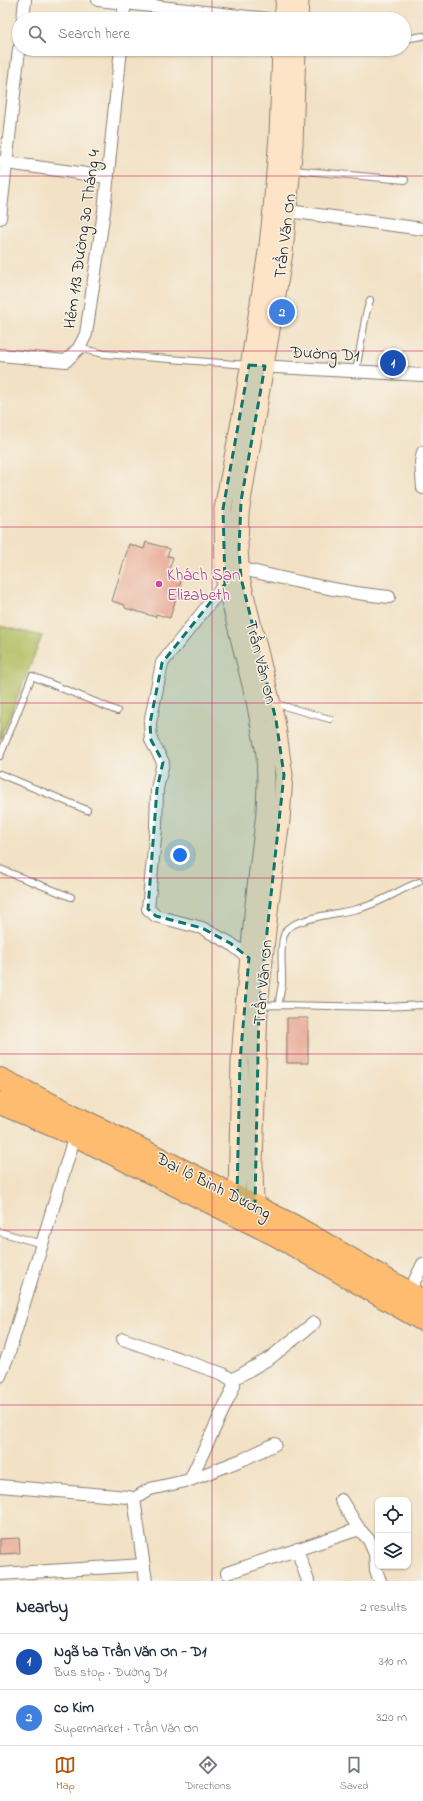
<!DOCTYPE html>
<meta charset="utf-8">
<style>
:root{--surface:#fff;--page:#f6f6f7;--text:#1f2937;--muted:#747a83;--line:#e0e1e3;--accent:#b45309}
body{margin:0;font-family:"Indie Flower",sans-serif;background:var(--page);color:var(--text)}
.controls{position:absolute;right:12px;bottom:12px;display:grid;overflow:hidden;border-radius:8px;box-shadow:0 1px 3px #0004}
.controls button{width:36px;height:36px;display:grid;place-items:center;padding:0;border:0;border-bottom:1px solid var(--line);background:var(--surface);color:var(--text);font:20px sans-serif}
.you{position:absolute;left:180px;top:855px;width:14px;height:14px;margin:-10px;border:3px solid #fff;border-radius:50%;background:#1a73e8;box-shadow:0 0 0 6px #1a73e833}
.badge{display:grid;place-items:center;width:26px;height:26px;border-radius:50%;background:var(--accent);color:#fff;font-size:13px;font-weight:700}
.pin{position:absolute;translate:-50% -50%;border:2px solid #fff;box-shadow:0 1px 4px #0006}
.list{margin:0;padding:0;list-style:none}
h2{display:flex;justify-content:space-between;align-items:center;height:52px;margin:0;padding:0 16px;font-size:17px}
h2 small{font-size:13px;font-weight:400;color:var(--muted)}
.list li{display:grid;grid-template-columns:26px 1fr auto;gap:12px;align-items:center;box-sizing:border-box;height:56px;padding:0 16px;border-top:1px solid var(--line)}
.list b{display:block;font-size:15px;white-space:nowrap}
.list p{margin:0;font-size:13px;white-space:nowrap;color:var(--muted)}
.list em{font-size:13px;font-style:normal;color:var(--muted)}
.icon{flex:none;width:22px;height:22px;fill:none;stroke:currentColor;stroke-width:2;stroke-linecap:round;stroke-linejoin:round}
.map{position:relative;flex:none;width:423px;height:1581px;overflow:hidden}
.search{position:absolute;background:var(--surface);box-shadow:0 1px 3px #0004;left:12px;right:12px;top:12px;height:44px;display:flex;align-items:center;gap:10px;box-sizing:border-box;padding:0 14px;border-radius:22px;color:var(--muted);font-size:15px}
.sheet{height:164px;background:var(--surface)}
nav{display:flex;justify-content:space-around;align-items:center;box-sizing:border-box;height:56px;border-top:1px solid var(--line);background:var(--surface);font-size:11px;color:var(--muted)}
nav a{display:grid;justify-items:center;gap:2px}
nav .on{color:var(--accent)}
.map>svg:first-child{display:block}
</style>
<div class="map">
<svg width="423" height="1581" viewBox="0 0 423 1581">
<rect width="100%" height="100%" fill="#f7f3e8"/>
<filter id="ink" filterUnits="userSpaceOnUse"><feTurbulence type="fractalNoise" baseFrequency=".025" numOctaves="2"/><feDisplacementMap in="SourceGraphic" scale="8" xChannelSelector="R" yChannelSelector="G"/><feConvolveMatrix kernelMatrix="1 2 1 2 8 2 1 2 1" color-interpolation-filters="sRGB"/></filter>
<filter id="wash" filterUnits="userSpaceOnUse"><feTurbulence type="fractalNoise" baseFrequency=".012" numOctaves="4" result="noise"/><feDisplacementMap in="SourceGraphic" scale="16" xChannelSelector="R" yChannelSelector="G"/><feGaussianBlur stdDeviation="0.9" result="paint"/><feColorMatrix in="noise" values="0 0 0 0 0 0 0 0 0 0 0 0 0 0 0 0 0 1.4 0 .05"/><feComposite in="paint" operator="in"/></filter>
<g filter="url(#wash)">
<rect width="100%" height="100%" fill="#f2e1c4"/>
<!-- green -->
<path fill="#afbc5e" stroke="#666c3d" d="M0,626L42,636L0,740Z"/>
<g id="blocks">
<!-- building -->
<path fill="#e8a692" d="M146,542L170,549L167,556L173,557L167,577L181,581L170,618L156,614V617L125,608V605L112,601L129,544L144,549Z
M287,1018H308V1063H287Z
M19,1538L20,1553L0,1554V1539Z"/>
</g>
</g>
<g filter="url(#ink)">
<use href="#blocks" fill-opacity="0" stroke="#877e70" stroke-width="1"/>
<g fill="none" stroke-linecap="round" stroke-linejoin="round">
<defs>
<path id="lane" d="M404,39L423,36
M293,170L405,180
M79,348L104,354L248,365
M356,371L366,314L370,300
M273,703L330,719
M0,756L32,676L117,711
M0,774L87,810
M0,869L71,897
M279,1005L384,1007L423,1005
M260,1006L279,1005C279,998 281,991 282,984C283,970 278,941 287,929C297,918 342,913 357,909C380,904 398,890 419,882
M0,1232L42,1244"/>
<path id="street" d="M98,0L268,19
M23,19L25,0
M123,19L125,0
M0,162L108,177
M288,211L423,229
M0,218L19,49
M0,355L66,361L79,348L86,334L104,211L121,49
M258,366L423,375
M423,452L421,462L423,488
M239,568C289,580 338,592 389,597
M225,584L162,663L150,723L151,740L163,762L157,789L156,828L148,909L156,916L202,928L230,943L249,958L255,959
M409,1292L423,1264
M123,1339L223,1374L232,1380L234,1385L230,1395L190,1480
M0,1376L9,1353L75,1135
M232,1380L270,1358L314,1323
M0,1486L128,1497L134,1499
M134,1499L150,1489L190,1480L244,1459L275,1444
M134,1499L146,1581
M341,1500L359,1529L369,1540L375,1554L376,1570L380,1581
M297,1549L308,1581
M227,1573L359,1529
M0,1574L144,1565"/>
<path id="secondary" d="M283,19L285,0
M299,19L300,0
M237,1196L240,1061L244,1007L255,895L265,813L266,780L265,754L255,701L224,577L223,509L243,406L268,245L272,209L278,136L281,49
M255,1206L254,1164L259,1006L270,903L281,820L284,775L276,720L241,578L239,549L240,513L284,253L294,144L297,49"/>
<path id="highway" d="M0,1079L292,1225L423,1301
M0,1103L75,1135L278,1236L423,1320"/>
</defs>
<!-- lane casing -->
<use href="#lane" stroke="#877e70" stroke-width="8"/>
<!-- street casing -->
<use href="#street" stroke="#877e70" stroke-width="14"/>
<!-- secondary casing -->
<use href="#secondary" stroke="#877e70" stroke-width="19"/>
<!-- highway casing -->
<use href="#highway" stroke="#877e70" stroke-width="24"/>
<!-- lane -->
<use href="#lane" stroke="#fff" stroke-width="6"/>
<!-- street -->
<use href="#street" stroke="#fff" stroke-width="12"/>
<!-- secondary -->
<use href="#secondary" stroke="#fee4c6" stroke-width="17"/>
<!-- highway -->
<use href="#highway" stroke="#fdbc70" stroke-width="22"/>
</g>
</g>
<!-- marked area -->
<path fill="#0f766e" fill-opacity="0.2" stroke="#0f766e" stroke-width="3" stroke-dasharray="8 5" stroke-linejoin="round" d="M249,365L265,366L241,501L239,549L241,578L276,720L284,775L259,1006L255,1206L237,1196L240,1061L249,958L230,943L202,928L156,916L148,909L157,789L163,762L151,740L150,723L162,663L225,584L223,509Z"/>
<!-- grid -->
<path fill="none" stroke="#c2185b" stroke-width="1" stroke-opacity="0.55" d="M212,0V19M212,49V1581M0,176H423M0,351H423M0,527H423M0,703H423M0,878H423M0,1054H423M0,1230H423M0,1405H423"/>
<!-- markers -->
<circle fill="#d1479c" stroke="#f7f3e8" stroke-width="1.5" cx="159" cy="584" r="4"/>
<g text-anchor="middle" stroke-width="3" stroke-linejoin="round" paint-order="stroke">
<!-- street labels -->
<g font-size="17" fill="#1c1c1c" stroke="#f7f3e8">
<text transform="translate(284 236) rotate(-83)" y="6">Trần Văn Ơn</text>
<text transform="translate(81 239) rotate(-82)" y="6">Hẻm 113 Đường 30 Tháng 4</text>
<text transform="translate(325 353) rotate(3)" y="6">Đường D1</text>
<text transform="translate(262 662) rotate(76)" y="6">Trần Văn Ơn</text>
<text transform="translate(262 982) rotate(-85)" y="6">Trần Văn Ơn</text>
<text transform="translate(214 1185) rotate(27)" y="6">Đại lộ Bình Dương</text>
</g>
<!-- hotel labels -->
<g font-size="17" fill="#b23c85" stroke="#f7f3e8" text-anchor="start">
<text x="167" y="580">Khách Sạn<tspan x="167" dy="20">Elizabeth</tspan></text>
</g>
</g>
</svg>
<div class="controls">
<button><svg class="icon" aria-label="locate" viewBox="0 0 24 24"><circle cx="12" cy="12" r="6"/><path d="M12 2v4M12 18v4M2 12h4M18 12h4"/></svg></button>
<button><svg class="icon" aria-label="layers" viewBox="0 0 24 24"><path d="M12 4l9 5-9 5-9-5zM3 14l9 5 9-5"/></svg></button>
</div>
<div class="you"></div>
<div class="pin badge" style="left:393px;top:363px;background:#1a4fb4">1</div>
<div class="pin badge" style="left:282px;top:312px;background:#3f7fe0">2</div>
<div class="search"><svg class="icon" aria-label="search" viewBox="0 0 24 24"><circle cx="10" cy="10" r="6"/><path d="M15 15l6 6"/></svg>Search here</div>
</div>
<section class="sheet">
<h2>Nearby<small>2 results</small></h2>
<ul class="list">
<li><span class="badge" style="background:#1a4fb4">1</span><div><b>Ngã ba Trần Văn Ơn - D1</b><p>Bus stop · Đường D1</p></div><em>310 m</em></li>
<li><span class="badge" style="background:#3f7fe0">2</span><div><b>co Kim</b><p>Supermarket · Trần Văn Ơn</p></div><em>320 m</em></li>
</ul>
</section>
<nav>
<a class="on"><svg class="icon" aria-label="map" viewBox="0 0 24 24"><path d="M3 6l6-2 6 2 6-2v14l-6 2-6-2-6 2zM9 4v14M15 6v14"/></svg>Map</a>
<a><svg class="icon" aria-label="directions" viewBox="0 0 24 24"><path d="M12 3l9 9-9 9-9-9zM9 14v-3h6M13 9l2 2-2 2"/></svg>Directions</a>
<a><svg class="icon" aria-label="saved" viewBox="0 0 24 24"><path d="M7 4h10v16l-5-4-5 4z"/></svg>Saved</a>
</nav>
